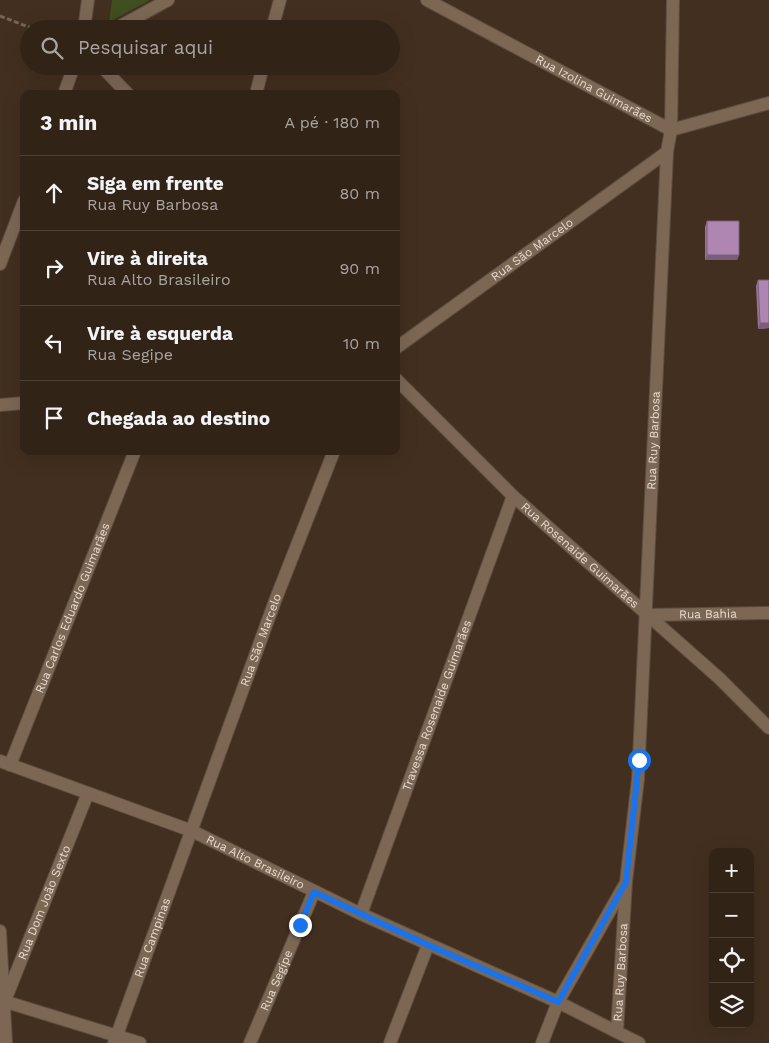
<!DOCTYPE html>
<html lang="pt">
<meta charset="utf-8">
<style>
:root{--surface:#322317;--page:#3a2b20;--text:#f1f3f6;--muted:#a8a4a1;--line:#4d4036}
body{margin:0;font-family:"Work Sans",sans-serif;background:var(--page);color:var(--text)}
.controls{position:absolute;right:15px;bottom:15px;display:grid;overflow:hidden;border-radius:10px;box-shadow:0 5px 20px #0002}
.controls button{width:45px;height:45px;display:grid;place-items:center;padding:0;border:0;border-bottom:1px solid var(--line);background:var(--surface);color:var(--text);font:25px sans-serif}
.stop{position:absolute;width:15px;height:15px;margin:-11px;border:4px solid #1a73e8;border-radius:50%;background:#fff}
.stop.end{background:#1a73e8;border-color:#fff;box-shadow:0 1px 5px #0008}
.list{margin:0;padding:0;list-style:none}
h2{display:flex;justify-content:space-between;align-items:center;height:65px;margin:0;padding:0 20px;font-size:21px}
h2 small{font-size:16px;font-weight:400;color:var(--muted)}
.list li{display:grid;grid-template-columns:32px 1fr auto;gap:15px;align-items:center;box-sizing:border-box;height:75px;padding:0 20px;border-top:1px solid var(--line)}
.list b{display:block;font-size:19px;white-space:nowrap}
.list p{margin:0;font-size:16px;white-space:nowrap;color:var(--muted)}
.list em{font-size:16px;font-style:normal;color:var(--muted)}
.icon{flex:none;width:28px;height:28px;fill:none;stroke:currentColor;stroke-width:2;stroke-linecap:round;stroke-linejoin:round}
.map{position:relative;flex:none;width:769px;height:1043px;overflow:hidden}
.search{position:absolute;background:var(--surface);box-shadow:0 5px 20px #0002;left:20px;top:20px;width:380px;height:55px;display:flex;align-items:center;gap:12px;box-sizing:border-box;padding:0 18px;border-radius:28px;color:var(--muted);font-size:19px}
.panel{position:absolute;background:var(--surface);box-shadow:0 5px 20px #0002;left:20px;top:90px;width:380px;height:365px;border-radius:10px}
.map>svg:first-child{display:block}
</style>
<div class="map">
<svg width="769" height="1043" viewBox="0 0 769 1043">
<rect width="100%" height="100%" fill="#422f1f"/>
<!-- green -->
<path fill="#404e20" d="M112,0H150L109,22Z"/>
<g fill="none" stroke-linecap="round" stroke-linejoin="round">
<defs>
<g id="street">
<path id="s1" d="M427,0L671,130L673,0"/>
<path d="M84,29L88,0"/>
<path d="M115,29L168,0"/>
<path d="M272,29L280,0"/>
<path d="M101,66L128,94"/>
<path d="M64,94L74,66"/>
<path d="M256,94L263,66"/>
<path d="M0,264L24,201"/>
<path id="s2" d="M396,379L513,496L719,678L769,728"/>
<path id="s3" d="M647,615L769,613"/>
<path id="s4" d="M0,761L192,831L361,914L558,1002"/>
<path id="s5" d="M10,765L135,451"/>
<path id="s6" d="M361,914L513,496"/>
<path d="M0,931L6,1043"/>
<path d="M0,1000L140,1043"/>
<path id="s7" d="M0,1013L88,793"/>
<path d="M617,1032L639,1043"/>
<path id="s8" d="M114,1043L275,601L334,451"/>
<path id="s9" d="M250,1043L314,892"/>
<path d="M390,1043L428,945"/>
</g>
<g id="secondary">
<path id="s10" d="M396,348L667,152"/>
<path d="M0,405L24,403"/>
<path id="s11" d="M558,1002L617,1032L626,882L638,779L667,152L671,130L769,103"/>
<path d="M542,1043L558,1002L624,886"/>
</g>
</defs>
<!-- street casing -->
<use href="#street" stroke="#5d4d3f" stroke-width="14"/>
<!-- secondary casing -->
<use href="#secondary" stroke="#5d4d3f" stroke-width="14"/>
<!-- path -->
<path stroke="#756556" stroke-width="3" stroke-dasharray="5 2.5" stroke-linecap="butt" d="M0,16L34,29"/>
<!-- street -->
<use href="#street" stroke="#7c6755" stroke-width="12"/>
<!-- secondary -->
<use href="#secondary" stroke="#7c6755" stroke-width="12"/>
</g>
<!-- wall -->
<path fill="#967398" d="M707,221L739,255L737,260H705V227Z
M758,280H769V328L758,329L756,286Z"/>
<!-- shaded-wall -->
<path fill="#7a5e7c" d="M707,255H739L737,260H705Z
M760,323H769V328L758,329Z"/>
<!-- building -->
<path fill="#af86b1" stroke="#7a5e7c" d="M707,221H739V255H707Z
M758,280H769V323H760Z"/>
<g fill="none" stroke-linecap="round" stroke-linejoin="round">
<!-- route -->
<path stroke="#1a73e8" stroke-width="6" d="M300,925L314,892L428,945L558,1002L626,882L639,760"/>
</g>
<g text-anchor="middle" stroke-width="5" stroke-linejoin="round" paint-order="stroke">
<!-- street labels -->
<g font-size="12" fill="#e5d9ce" stroke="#422f1f">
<text dy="4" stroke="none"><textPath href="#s1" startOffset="189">Rua Izolina Guimarães</textPath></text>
<text dy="4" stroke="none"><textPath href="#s10" startOffset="168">Rua São Marcelo</textPath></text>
<text dy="4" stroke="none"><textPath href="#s11" startOffset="659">Rua Ruy Barbosa</textPath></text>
<text dy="4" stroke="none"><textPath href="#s2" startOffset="255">Rua Rosenaide Guimarães</textPath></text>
<text dy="4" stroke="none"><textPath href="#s5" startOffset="169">Rua Carlos Eduardo Guimarães</textPath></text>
<text dy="4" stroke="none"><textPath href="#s3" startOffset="61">Rua Bahia</textPath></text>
<text dy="4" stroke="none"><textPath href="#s8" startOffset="429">Rua São Marcelo</textPath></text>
<text dy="4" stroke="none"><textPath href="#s6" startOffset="222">Travessa Rosenaide Guimarães</textPath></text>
<text dy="4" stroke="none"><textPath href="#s4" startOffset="275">Rua Alto Brasileiro</textPath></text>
<text dy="4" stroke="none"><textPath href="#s7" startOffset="119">Rua Dom João Sexto</textPath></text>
<text dy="4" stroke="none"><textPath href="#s8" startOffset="112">Rua Campinas</textPath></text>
<text dy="4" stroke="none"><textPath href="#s11" startOffset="126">Rua Ruy Barbosa</textPath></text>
<text dy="4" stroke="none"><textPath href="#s9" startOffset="68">Rua Segipe</textPath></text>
</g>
</g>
</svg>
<div class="controls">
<button>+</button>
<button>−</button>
<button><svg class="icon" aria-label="locate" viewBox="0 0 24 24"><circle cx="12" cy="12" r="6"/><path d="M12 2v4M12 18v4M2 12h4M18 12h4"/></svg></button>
<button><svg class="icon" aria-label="layers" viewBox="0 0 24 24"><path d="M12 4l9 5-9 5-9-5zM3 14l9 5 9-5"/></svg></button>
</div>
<div class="stop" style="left:639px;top:760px"></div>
<div class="stop end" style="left:300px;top:925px"></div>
<div class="search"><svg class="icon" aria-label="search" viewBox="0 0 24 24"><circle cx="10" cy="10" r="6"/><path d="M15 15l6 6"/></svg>Pesquisar aqui</div>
<section class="panel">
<h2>3 min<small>A pé · 180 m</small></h2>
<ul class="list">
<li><svg class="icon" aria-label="ahead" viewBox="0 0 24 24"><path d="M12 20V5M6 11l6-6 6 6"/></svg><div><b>Siga em frente</b><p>Rua Ruy Barbosa</p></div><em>80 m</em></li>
<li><svg class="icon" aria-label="right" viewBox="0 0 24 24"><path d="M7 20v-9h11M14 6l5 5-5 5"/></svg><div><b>Vire à direita</b><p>Rua Alto Brasileiro</p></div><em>90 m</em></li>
<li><svg class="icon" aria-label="left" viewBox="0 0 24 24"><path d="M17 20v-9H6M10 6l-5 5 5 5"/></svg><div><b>Vire à esquerda</b><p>Rua Segipe</p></div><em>10 m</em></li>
<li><svg class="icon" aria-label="arrive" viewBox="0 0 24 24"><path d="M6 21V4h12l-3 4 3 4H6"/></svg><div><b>Chegada ao destino</b></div></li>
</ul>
</section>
</div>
